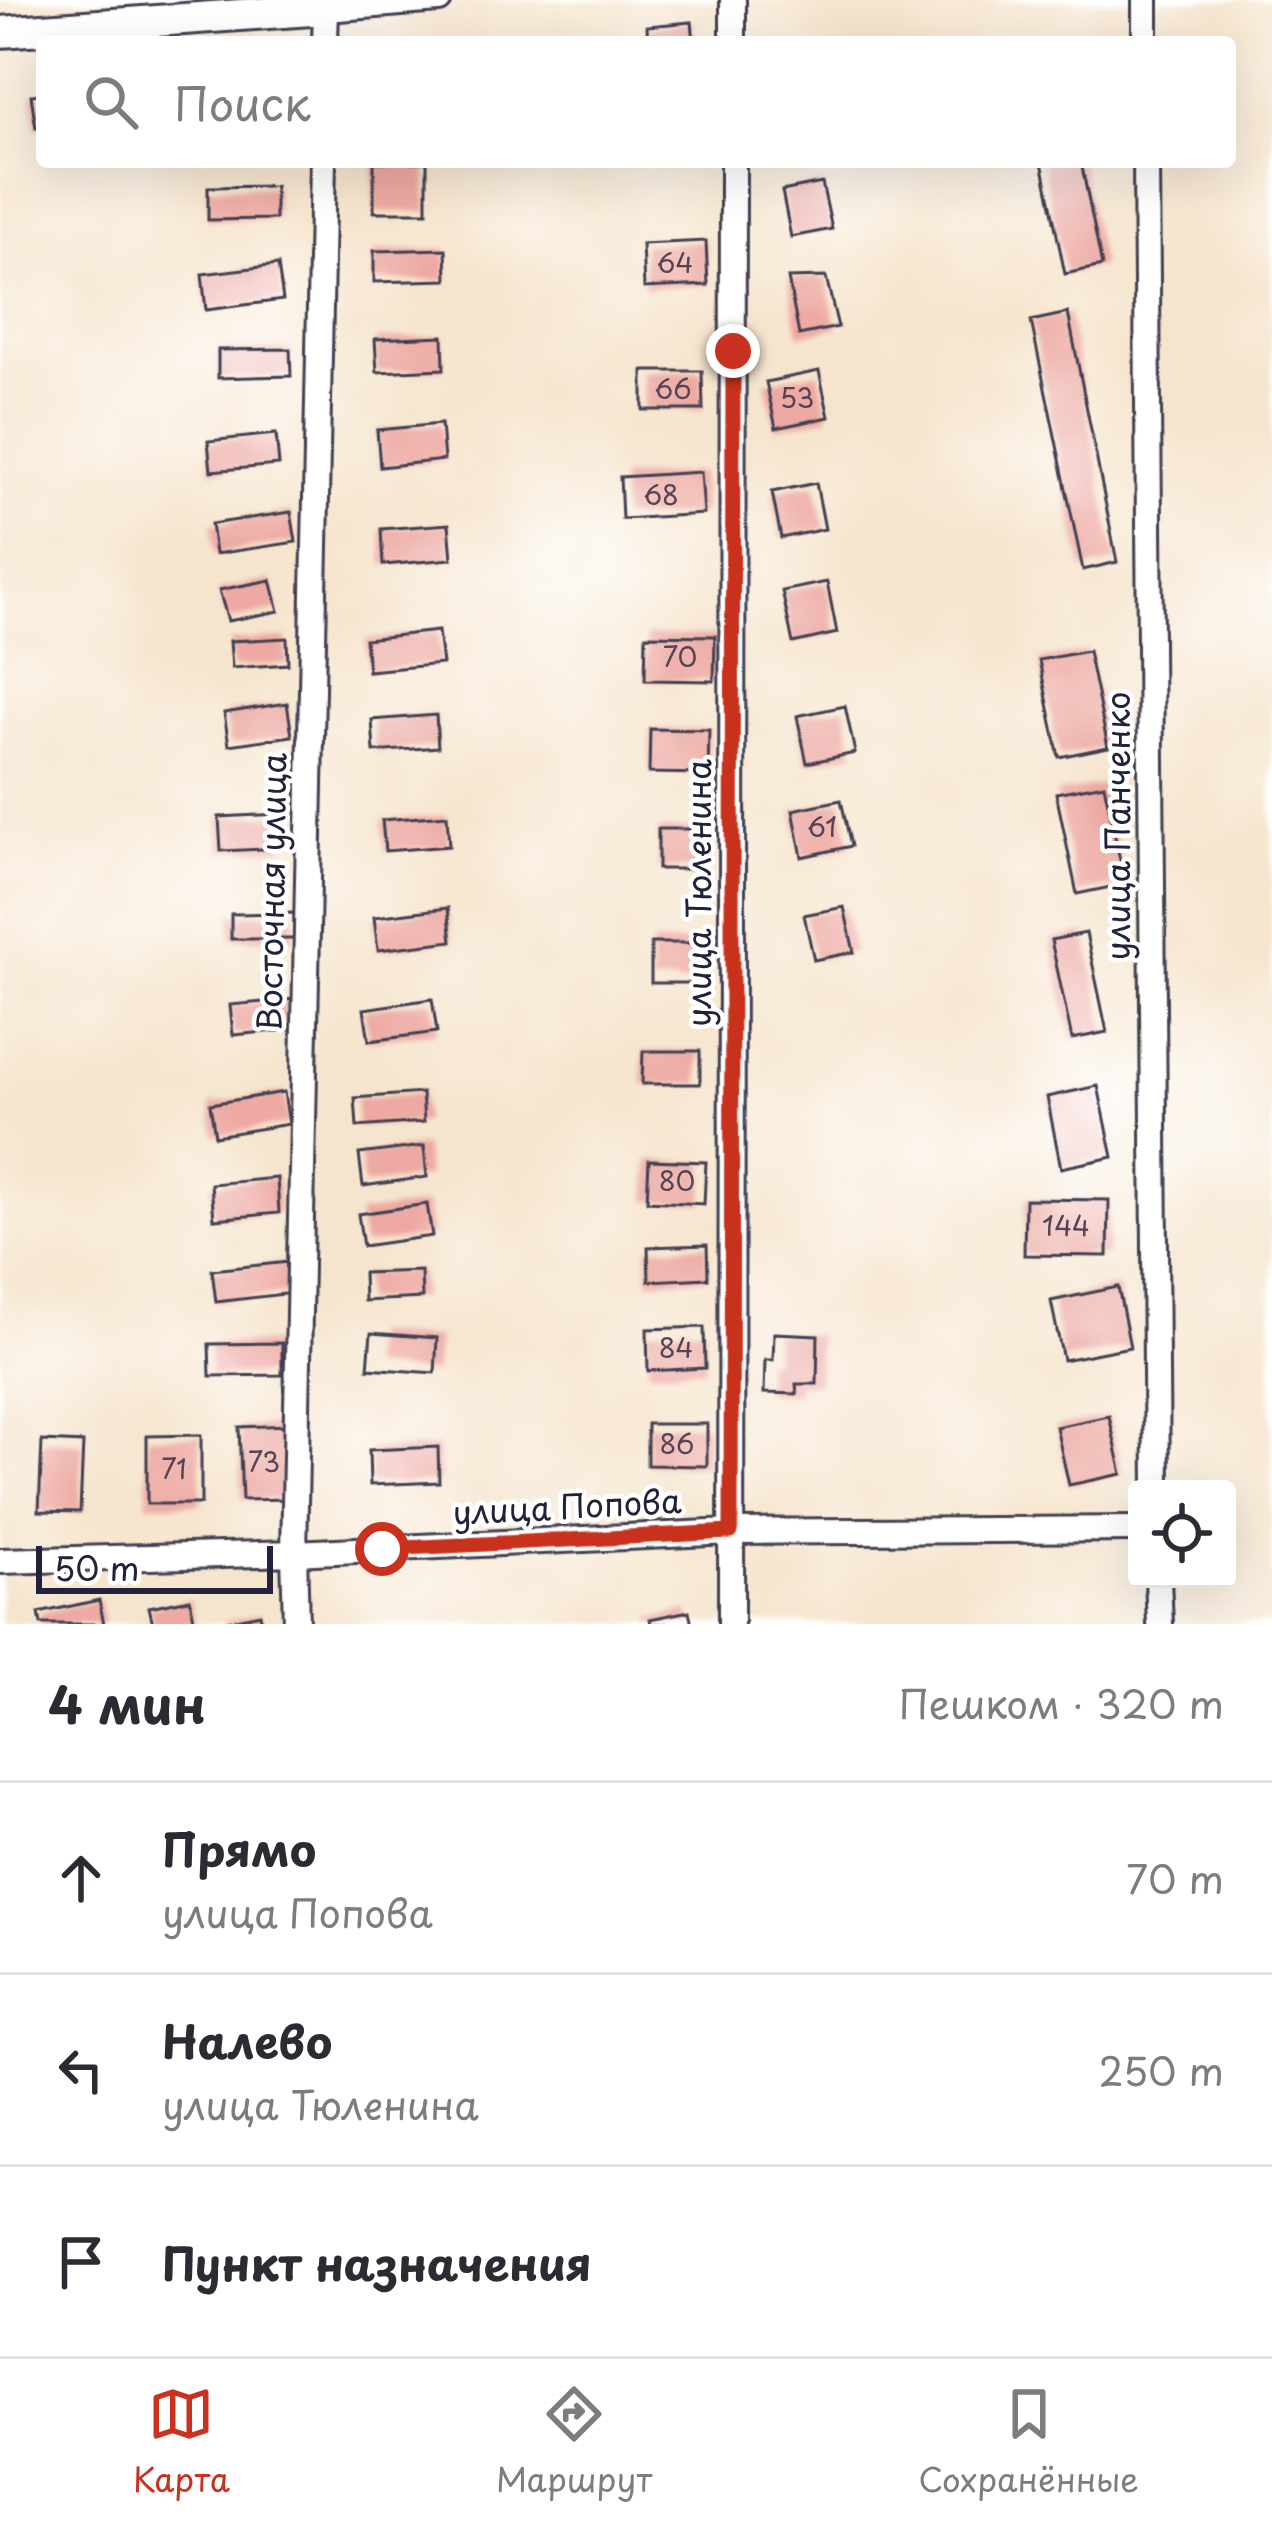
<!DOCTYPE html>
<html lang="ru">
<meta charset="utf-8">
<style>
:root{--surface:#fff;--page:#f7f7f7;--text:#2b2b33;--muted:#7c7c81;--line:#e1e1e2;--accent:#c8321e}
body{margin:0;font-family:"Playpen Sans",sans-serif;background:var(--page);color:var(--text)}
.controls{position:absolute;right:36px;bottom:36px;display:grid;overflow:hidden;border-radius:12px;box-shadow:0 12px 48px #0002}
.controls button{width:108px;height:108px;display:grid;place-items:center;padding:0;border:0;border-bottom:3px solid var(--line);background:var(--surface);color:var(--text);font:60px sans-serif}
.scale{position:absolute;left:36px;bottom:30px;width:237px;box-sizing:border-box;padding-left:12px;border:6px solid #22223b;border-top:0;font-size:33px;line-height:42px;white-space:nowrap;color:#22223b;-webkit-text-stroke:9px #fff;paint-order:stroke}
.stop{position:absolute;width:36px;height:36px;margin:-27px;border:9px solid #c8321e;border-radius:50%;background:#fff}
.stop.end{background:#c8321e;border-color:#fff;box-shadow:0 3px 12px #0008}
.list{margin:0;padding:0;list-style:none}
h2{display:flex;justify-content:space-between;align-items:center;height:156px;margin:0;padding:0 48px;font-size:51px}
h2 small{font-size:39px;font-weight:400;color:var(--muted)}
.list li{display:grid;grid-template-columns:78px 1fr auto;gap:36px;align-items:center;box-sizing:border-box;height:192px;padding:0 48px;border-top:3px solid var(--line)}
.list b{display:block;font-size:45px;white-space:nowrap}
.list p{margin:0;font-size:39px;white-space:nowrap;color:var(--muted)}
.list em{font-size:39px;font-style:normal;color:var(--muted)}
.icon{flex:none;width:66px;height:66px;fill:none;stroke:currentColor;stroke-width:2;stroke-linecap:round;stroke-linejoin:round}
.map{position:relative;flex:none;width:1272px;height:1624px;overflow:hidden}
.search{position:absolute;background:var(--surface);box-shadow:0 12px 48px #0002;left:36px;right:36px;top:36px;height:132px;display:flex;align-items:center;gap:30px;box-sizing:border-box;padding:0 42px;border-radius:12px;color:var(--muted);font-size:45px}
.sheet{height:732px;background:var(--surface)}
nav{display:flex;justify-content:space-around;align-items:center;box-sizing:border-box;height:168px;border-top:3px solid var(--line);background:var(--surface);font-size:33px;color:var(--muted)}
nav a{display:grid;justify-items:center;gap:6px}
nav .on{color:var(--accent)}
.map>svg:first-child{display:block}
</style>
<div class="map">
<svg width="1272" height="1624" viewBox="0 0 1272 1624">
<rect width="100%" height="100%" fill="#fff"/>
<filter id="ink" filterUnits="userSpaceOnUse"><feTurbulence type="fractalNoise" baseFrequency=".00833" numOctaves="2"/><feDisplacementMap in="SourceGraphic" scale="24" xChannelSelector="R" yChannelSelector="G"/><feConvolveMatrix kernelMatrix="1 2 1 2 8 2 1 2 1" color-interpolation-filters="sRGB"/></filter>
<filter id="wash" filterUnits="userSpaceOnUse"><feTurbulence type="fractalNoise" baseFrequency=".004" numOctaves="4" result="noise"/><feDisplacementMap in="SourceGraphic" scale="48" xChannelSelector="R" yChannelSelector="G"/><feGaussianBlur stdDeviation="2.7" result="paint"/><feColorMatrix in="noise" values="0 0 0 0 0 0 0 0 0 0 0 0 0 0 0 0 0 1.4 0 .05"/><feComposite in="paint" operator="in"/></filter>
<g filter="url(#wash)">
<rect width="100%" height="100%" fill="#f6e5ce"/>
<g id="blocks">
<!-- building -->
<path fill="#eda9a2" d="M692,22L694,42H648L647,26Z
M42,94V127L36,128L31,95Z
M374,162H427V212H374Z
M1042,162H1081L1102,266L1065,274Z
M822,183L832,229L791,237L782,191Z
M275,186V219L208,220V187Z
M706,241L708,285L644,288L642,244Z
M446,249L447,280L374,282V251Z
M278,265L283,300L206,310L202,274Z
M826,277L838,327L799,335L788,278Z
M1068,313L1117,562L1083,570L1031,321Z
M443,336L444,369L377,372L375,339Z
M290,349L291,376L218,378V350Z
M643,371H702L703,410H643Z
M819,371L829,417L776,428L766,382Z
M441,424L444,460L380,467L377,430Z
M276,434L279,465L211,471L208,441Z
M701,472L704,514L622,519L620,477Z
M816,483L825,529L781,538L772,492Z
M291,512L296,542L215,554L211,524Z
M449,524L452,559L383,565L381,529Z
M271,580L279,611L228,621L219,590Z
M827,582L837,633L793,643L782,591Z
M438,631L442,664L368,671L365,639Z
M646,635L715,636L714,681L645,680Z
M287,638L288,664L232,668L230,641Z
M1088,651L1108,747L1059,757L1039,660Z
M287,703L292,736L229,745L224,713Z
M845,706L855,753L807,763L797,716Z
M436,715L438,747L374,752L372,720Z
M650,729L709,730L708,774L649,773Z
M1104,784L1125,884L1077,894L1056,793Z
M841,800L851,846L802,857L793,810Z
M281,814L283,848L221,851L219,817Z
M447,815L449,846L385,851L382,820Z
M658,829H703V869H658Z
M844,907L854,952L814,960L804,915Z
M448,908L452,941L378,950L374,917Z
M295,913L296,939H231V914Z
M1086,933L1107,1032L1072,1039L1051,940Z
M651,943H706V983H651Z
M297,999L300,1029L233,1035L230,1005Z
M432,999L437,1032L369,1041L364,1009Z
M643,1051H700V1084H642Z
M1098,1086L1113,1157L1061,1168L1047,1097Z
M284,1092L289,1124L215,1136L210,1104Z
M422,1093L424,1122L357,1127L355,1098Z
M424,1146L427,1177L363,1186L359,1154Z
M649,1160L706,1162L704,1204L647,1201Z
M277,1178L279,1213L214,1219L211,1184Z
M1025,1199L1109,1200L1108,1256L1024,1255Z
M427,1204L432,1236L363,1246L358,1214Z
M707,1245L708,1278L649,1281L648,1247Z
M289,1262L293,1293L216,1302L212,1270Z
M421,1271L422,1298L364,1301L363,1273Z
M1118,1287L1130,1347L1063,1360L1051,1301Z
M704,1327L705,1368L648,1371L647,1329Z
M371,1333L437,1338L435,1373L368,1368Z
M774,1333L818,1335L817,1384H796L797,1394L764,1393L765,1360H773Z
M282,1343V1375L210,1376L209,1344Z
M1109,1416L1122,1474L1069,1485L1056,1427Z
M647,1424H707V1466L647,1465Z
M288,1425L290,1499L242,1500L239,1427Z
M201,1435V1504H147V1436Z
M42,1441L83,1443L80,1512L39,1511Z
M438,1447L439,1482L370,1485L369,1450Z
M190,1599L195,1624H153L149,1607Z
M99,1600L104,1624H41L39,1613Z
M689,1611L692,1624H651L650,1619Z
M260,1614L262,1624H223L222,1622Z"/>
</g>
</g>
<g filter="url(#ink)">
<use href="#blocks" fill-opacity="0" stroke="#423f51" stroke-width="3"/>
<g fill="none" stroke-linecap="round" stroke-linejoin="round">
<defs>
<path id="minor" d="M1145,0V42
M325,42L326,9L439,0
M733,42V0
M1146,162L1157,1489
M0,1561L294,1553L731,1532L1137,1529
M1158,1579L1160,1624
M296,1624L294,1553L323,162
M731,1624L733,162"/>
<path id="tertiary" d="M0,32L326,9V0"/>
</defs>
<!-- minor casing -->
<use href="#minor" stroke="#423f51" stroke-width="30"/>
<!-- tertiary casing -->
<use href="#tertiary" stroke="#423f51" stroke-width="36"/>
<!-- minor -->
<use href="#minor" stroke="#fff" stroke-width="24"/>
<!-- tertiary -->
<use href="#tertiary" stroke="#fff" stroke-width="30"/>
</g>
</g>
<g fill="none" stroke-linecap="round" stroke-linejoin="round" filter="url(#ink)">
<!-- route -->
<path stroke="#c8321e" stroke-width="15" d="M382,1549L731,1532L733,351"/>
</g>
<g text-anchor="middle" stroke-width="9" stroke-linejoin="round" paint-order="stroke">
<!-- number labels -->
<g font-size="27" fill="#545">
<text x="675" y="273">64</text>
<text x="673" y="399">66</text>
<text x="797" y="408">53</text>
<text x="661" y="505">68</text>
<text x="680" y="667">70</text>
<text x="822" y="837">61</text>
<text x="677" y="1191">80</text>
<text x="1066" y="1236">144</text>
<text x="676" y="1358">84</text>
<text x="677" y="1454">86</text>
<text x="264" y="1472">73</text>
<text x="174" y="1479">71</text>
</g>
<!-- street labels -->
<g font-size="33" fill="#22223b" stroke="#fff">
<text transform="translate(1118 826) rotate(-90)" y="12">улица Панченко</text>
<text transform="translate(272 892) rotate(-89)" y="12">Восточная улица</text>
<text transform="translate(699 893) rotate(-90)" y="12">улица Тюленина</text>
<text transform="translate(567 1507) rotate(-3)" y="12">улица Попова</text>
</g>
</g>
</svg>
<div class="controls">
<button><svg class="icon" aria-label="locate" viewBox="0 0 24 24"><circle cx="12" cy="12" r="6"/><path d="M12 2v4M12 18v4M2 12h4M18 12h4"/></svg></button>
</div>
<div class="scale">50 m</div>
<div class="stop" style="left:382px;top:1549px"></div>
<div class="stop end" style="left:733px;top:351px"></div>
<div class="search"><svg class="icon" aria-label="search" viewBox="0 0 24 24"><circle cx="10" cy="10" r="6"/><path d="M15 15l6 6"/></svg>Поиск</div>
</div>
<section class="sheet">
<h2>4 мин<small>Пешком · 320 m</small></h2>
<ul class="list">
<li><svg class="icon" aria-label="ahead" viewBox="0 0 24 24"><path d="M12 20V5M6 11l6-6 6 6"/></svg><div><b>Прямо</b><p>улица Попова</p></div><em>70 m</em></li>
<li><svg class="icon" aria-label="left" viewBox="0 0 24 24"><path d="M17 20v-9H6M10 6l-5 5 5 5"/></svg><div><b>Налево</b><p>улица Тюленина</p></div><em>250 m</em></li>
<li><svg class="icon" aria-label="arrive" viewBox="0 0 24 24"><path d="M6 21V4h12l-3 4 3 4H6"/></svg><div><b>Пункт назначения</b></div></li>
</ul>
</section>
<nav>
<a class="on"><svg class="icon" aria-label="map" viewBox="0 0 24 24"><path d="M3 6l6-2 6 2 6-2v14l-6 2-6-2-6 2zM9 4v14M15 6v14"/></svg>Карта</a>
<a><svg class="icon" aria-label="directions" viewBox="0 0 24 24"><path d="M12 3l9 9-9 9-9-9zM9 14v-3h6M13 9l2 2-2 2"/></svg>Маршрут</a>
<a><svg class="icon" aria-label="saved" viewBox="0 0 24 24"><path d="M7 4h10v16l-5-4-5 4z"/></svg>Сохранённые</a>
</nav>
